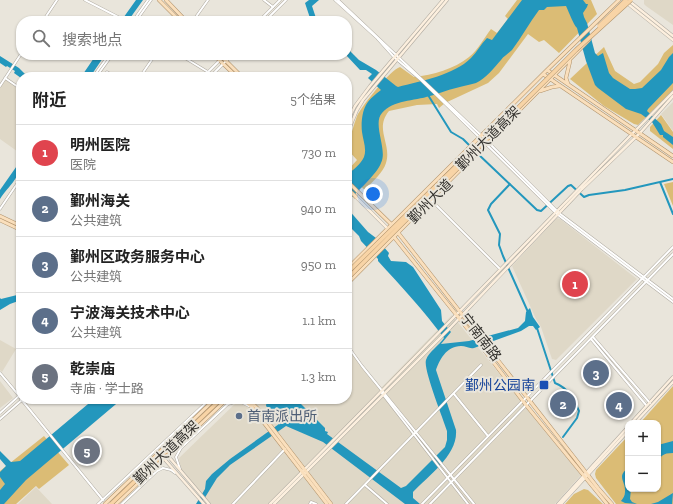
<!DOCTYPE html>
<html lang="zh">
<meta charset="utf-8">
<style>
:root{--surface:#fff;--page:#f6f6f6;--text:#222;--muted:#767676;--line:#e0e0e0;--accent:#2a8433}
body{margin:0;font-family:"Zilla Slab","Noto Sans SC",serif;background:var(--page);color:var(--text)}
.controls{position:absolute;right:12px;bottom:12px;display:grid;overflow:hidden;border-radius:8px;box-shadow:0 1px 3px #0004}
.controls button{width:36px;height:36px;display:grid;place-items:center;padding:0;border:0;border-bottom:1px solid var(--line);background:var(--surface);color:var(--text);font:20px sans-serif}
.you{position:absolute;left:373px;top:194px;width:14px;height:14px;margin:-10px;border:3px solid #fff;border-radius:50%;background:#1a73e8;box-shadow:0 0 0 6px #1a73e833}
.badge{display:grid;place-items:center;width:26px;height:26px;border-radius:50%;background:var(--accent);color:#fff;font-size:13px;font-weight:700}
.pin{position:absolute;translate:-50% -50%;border:2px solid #fff;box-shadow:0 1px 4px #0006}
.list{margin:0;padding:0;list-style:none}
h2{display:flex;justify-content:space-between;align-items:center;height:52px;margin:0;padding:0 16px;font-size:17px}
h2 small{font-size:13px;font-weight:400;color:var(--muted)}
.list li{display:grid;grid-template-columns:26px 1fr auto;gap:12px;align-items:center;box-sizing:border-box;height:56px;padding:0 16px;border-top:1px solid var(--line)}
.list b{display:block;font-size:15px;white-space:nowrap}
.list p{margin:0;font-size:13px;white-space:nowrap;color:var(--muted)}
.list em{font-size:13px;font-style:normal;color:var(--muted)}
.icon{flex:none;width:22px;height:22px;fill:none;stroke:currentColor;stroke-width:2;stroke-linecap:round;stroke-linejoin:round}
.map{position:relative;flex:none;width:673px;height:504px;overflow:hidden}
.search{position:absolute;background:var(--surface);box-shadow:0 1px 3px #0004;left:16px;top:16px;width:336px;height:44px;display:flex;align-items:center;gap:10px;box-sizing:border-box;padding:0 14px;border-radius:16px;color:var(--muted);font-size:15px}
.panel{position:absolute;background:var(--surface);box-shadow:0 1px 3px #0004;left:16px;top:72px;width:336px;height:332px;border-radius:16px}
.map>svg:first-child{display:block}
</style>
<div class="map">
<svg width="673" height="504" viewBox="0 0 673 504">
<rect width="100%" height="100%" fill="#e9e5db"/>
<!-- built -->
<path fill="#dfd8c7" d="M644,0H673V25L646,6L644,4Z
M6,79L21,91V154L0,139V88Z
M673,102V131L661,114Z
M557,218L560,219L637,279L556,360L552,359L541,327L536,319L512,266Z
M452,315L581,475L555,504H211L181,469L179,458L240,399H347V347L380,389Z
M0,340L16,349L2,372L0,370Z
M0,381L13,398L0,408Z
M36,487L52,504H18Z"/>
<!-- green -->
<path fill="#dbbc75" d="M517,0H591L597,14L559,53L544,40L539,42L528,34L499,73L488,83L445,103L439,108L437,104L417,105L389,111C374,129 392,144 386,163C383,173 372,182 365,190L347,175V171L357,160L347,149C350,138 353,127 357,116C362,106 390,70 400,67L414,77C433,75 454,69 469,57C478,50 484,38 491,29L497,33L508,19L505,16Z
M673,45V90L638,125L634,124L604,106L570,79L604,47L615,71L634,84L640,82L658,64L664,53Z
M661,115L673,132V149L650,131V127Z
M673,182V206L664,184Z
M673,386V504H616L596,478L595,474L596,470L628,436V489H658V423H640Z
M44,436L69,465L39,489L36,486L16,504H0V471Z
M584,489L588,490L603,504H565L574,494Z"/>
<!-- water -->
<path fill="#2397bd" d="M136,0H143L128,21H121Z
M309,0H319L312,6L317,21H311L305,3Z
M522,0H583L586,4H588L587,7L583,13L584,17L587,23L595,53L598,56L603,53L609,73L613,78L630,89H635L642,88L661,70L669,57L673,53V83L648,109L647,111L661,124L664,131L673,137V145L663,137V135H660L652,122L641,114L626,109L598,88L595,85L586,61L577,28C573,24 569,12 566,6L547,7L544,10H539C529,23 522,37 512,50C508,54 504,56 501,60C494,68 486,78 476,83C470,85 462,86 456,88C447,90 438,94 430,96C414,101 393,100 382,113C372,124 388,150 381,163C377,174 356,193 347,202V175C353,170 361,164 364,157C367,149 363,140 362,132C361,124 362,112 366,105C370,98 376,94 381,90L368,78L372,74L366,70H360L346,55L347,48L359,60L376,70L396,86L398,87C421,81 454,75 471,58C477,52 481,44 487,38L492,40Z
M96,55H105L90,77H81Z
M0,56L19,68L28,77H21V78L14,73L15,71L7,66L6,67L0,63Z
M21,160C21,178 9,185 0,199V190Z
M347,208L368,232L376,238L389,253L388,256L391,261L406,262L413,267L441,310L442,321L451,332L441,344L469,341L518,328L525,321L526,312L530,308L533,317L540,327L536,330L533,326H529L521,331L474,348C469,349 466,346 461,346C446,346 439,361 436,370L456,430C458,455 429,475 413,492V498L420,504H405L323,442L286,426L230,465L217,478L201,504H196L205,489L206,481L212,474L230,459L279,424L281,421L266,406L267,399H296L325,428V431L328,432L327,434L401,488L406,486L445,447L447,440V431C443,418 423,369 426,360C429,351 439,346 444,338C424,311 401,286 378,261V259L361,241L359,236L347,224Z
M21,294V300L10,304L0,310V298L1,299Z
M94,399H122L26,480L4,504H0V490L5,484L0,477V472L6,466L0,459V451L11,462L20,461Z
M673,441V453C663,453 659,456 658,465V445Z
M628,468V489H631L630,499L632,502L637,504L625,503L621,501C623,498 625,496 625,492C626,481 616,477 628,468Z
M673,493L672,504H651L658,502Z"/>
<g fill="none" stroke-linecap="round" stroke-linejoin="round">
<!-- canal -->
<path stroke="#2397bd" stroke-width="2" d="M428,95L451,132L463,139L470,146
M477,153L537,210L541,211L568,186L571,185L584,197L589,195L625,190L673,179
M660,182L673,214
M510,184L491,204L488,210L500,234L499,245L503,256L528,312
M537,328L555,383C568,388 574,399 579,411L577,418L563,437"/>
<defs>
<path id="minor" d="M85,0L126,21
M264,0L273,7
M43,21L57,0
M193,21L208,0
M180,55L208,72
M107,72L116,77
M140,77L155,55
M5,78L21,89
M0,86L21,54
M431,200L500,269
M0,209L21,178"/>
<path id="tertiary" d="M335,0L377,38L394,57L421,80L479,137
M338,0L485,139
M133,21L148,0
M136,21L151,0
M259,21L280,0
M265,21L286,0
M93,77L109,55
M96,77L112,55
M203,77L225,55
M210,77L232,55
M488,142L559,213L673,299
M485,143L558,215L673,302
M593,337L650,403
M591,339L646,405
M347,345L362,366L474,504
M0,373L21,398
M381,392L468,504
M454,394L488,436
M21,399L103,500
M0,413L21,394
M0,419L23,399
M180,469L176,457L181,448L228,404L239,401L249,406
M365,485L387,504
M98,504L210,399
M122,504L157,471L163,468L171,470L175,473
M233,504L285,449
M310,504L311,502L316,504
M346,504L481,365
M422,504L673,247
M430,504L673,254"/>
<path id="secondary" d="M623,0L673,40
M628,0L673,36
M347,127L351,114L355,106L370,86L443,0
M347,134L357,110L363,100L447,0
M356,197L388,229
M631,423L673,377
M635,423L673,382
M163,450L209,504
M159,453L204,504
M270,504C406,368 539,229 673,92
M274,504L450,328L582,189L640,133L673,96
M558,504L628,427
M561,504L628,431"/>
<path id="primary" d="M159,0L180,21
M166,0L186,21
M214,55L237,77
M220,55L242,77
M547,70L673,156
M543,74L673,162
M568,84L566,78L570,61
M540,91L552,87L559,86
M347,181L392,225L598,488L612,504
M347,188L356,197
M0,216L21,226
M0,220L21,230
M394,237L475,338L526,405L607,504
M347,269L547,70L619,0
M347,284L589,40
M243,399L251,406L327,504
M248,399L257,408L331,504
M105,504L215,399
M116,504L227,399"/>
</defs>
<!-- minor casing -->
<use href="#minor" stroke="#afaaa1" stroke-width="3"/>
<!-- tertiary casing -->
<use href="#tertiary" stroke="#afaaa1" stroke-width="3"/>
<!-- secondary casing -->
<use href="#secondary" stroke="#afaaa1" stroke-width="3.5"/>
<!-- primary casing -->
<use href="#primary" stroke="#b2946d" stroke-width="4"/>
<!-- minor -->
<use href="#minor" stroke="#fff" stroke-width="2"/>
<!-- tertiary -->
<use href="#tertiary" stroke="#fff" stroke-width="2"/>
<!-- secondary -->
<use href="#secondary" stroke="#fcefde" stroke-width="2.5"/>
<!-- primary -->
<use href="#primary" stroke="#fadfbc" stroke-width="3"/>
<defs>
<path id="trunk-bridge" d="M599,26L626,0
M347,273L492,131
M347,279L576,50L631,0
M111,504L221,399"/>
</defs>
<!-- trunk-bridge casing -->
<use href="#trunk-bridge" stroke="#b2946d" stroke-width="4.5" stroke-linecap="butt"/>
<!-- trunk-bridge -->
<use href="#trunk-bridge" stroke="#f8d4a6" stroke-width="3.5"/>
</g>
<!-- markers -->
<rect fill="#1a4fb4" stroke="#e9e5db" stroke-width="1.5" x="539" y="380" width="10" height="10" rx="2"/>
<circle fill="#5c6f8a" stroke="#e9e5db" stroke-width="1.5" cx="239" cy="416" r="4"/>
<g text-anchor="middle" stroke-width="4" stroke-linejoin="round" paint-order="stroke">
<!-- street labels -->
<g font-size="14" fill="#33312d" stroke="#e9e5db">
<text transform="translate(488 138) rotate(-45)" y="5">鄞州大道高架</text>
<text transform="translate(430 201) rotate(-45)" y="5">鄞州大道</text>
<text transform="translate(481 337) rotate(52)" y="5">宁南南路</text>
<text transform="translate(166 452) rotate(-44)" y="5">鄞州大道高架</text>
</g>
<!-- transit labels -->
<g font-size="14" fill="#164399" stroke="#e9e5db" text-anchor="end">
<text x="535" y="390">鄞州公园南</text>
</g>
<!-- service labels -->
<g font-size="14" fill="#4e5e75" stroke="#e9e5db" text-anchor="start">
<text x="247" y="421">首南派出所</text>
</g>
</g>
</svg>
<div class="controls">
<button>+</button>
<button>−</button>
</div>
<div class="you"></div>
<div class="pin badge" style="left:575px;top:284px;background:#e0444e">1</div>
<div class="pin badge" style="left:563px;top:404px;background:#5c6f8a">2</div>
<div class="pin badge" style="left:596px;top:373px;background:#5c6f8a">3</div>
<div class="pin badge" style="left:619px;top:405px;background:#5c6f8a">4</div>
<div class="pin badge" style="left:87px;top:451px;background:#6b7280">5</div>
<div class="search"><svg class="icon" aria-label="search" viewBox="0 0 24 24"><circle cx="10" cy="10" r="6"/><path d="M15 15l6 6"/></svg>搜索地点</div>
<section class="panel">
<h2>附近<small>5个结果</small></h2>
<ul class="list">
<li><span class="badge" style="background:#e0444e">1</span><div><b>明州医院</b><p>医院</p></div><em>730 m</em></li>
<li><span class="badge" style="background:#5c6f8a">2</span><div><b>鄞州海关</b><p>公共建筑</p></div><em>940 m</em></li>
<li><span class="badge" style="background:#5c6f8a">3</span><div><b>鄞州区政务服务中心</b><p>公共建筑</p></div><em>950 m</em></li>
<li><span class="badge" style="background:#5c6f8a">4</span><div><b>宁波海关技术中心</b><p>公共建筑</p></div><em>1.1 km</em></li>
<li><span class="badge" style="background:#6b7280">5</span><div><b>乾崇庙</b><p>寺庙 · 学士路</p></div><em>1.3 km</em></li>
</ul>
</section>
</div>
